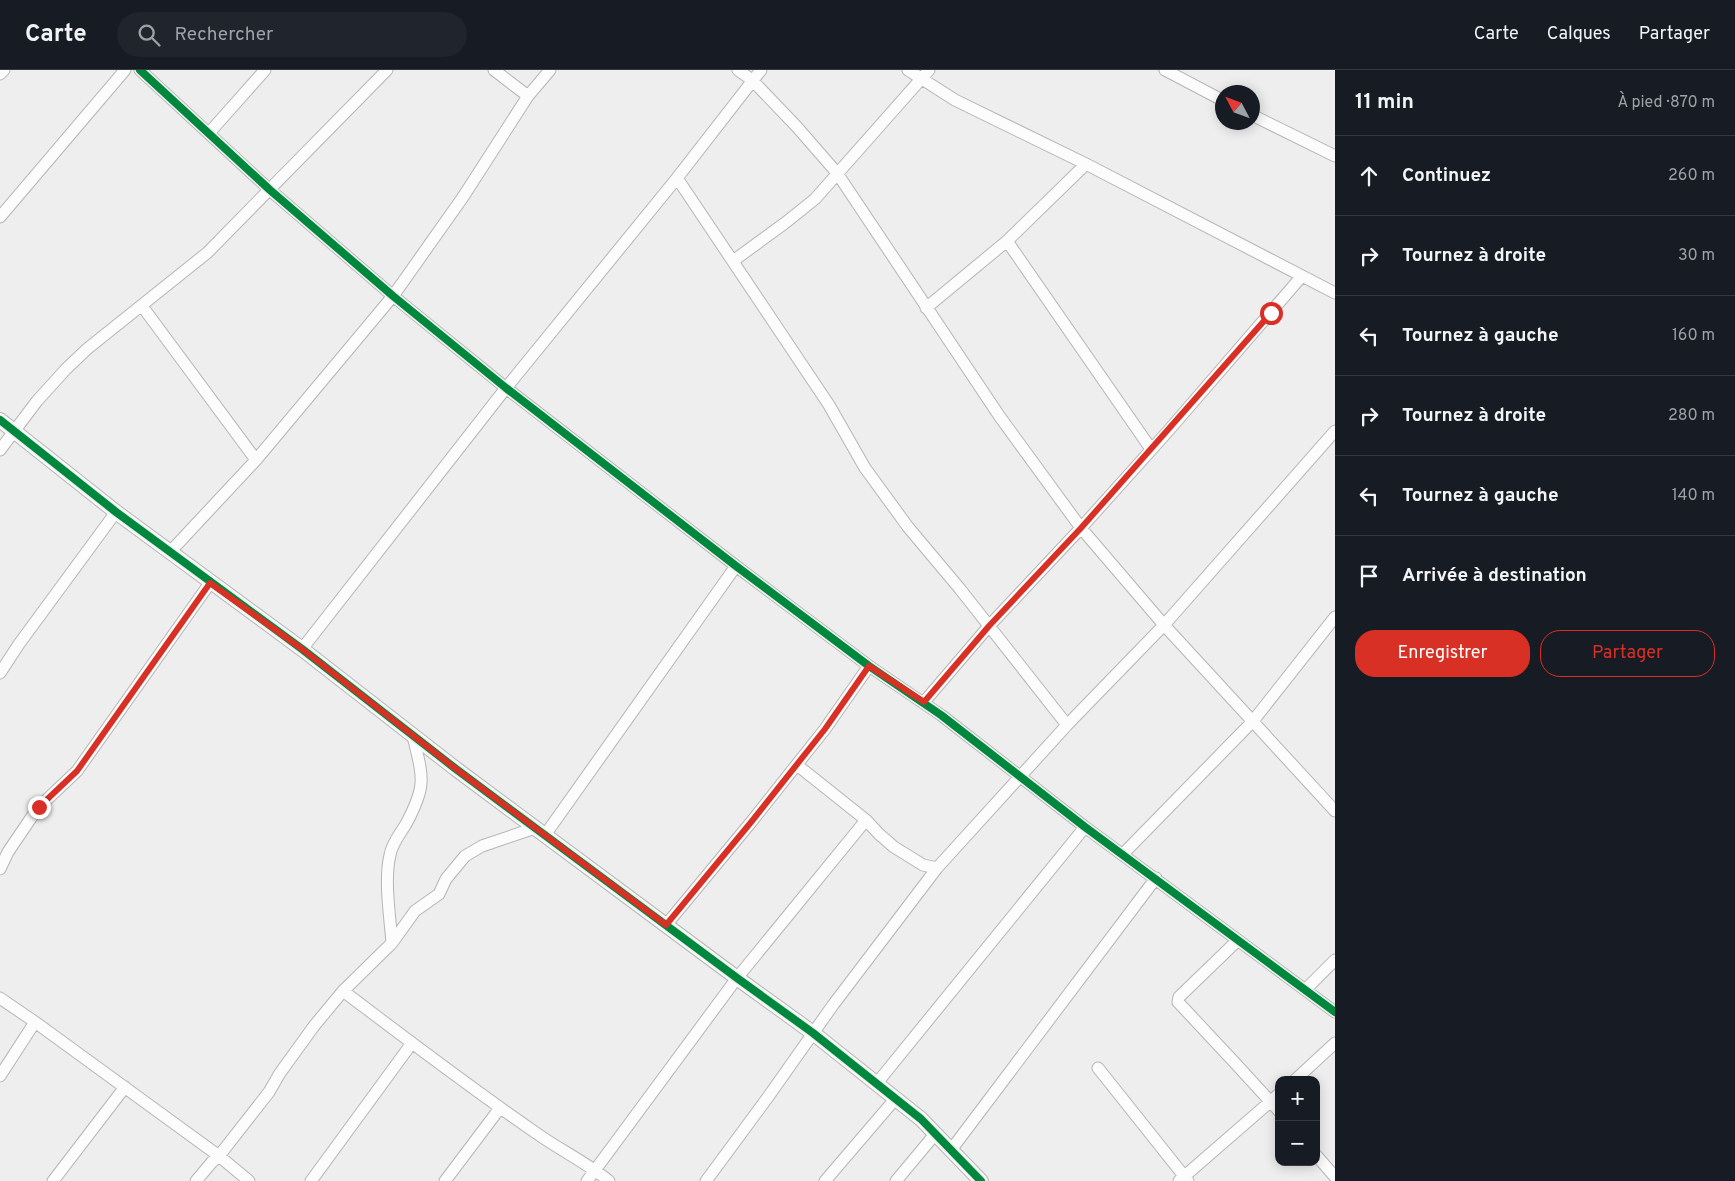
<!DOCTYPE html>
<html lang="fr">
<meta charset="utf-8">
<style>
:root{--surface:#171b24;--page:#20242c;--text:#f1f3f6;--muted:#9ea1a6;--line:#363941;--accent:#d93025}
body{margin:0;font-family:Overpass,sans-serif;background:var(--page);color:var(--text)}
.controls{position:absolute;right:15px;bottom:15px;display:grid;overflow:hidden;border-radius:10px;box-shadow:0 2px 12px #0003}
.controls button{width:45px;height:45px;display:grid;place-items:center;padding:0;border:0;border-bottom:1px solid var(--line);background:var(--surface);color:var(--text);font:25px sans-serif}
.compass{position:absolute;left:1215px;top:15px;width:45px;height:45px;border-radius:50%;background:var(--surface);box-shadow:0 2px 12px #0003;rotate:311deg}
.stop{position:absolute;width:15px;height:15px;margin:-11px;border:4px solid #d93025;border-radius:50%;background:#fff}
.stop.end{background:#d93025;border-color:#fff;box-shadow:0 1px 5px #0008}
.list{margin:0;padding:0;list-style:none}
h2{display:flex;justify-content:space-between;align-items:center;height:65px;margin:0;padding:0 20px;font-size:21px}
h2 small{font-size:16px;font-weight:400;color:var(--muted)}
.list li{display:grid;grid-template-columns:32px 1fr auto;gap:15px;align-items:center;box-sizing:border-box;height:80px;padding:0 20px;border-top:1px solid var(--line)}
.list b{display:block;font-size:19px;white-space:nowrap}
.list em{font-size:16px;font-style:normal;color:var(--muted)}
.actions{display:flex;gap:10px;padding:15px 20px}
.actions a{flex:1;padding:11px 0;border:1px solid var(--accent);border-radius:20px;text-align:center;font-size:18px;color:var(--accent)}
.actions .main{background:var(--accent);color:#fff}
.icon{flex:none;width:28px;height:28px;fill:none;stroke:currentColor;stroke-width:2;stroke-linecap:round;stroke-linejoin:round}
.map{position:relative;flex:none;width:1335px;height:1111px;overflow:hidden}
header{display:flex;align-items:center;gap:30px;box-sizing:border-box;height:70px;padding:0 25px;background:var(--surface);border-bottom:1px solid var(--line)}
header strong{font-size:24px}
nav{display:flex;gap:28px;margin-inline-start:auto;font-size:18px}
.search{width:350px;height:45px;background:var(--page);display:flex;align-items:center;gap:12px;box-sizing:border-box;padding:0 18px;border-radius:28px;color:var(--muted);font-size:19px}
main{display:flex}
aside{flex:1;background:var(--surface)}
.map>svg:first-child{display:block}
</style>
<header>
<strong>Carte</strong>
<div class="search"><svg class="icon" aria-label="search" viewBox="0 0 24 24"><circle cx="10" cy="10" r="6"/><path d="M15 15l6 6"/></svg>Rechercher</div>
<nav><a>Carte</a><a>Calques</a><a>Partager</a></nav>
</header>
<main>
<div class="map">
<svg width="1335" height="1111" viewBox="0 0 1335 1111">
<rect width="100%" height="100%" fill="#edeeed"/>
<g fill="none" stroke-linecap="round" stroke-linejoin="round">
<defs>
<path id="minor" d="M140,0L270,120L393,226L506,318L736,496L869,596L941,645L1085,757L1335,942
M494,0L528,26
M738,0L752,10L797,57L837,103L1000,347L1081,458L1164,555L1335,741
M908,0L955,30L1086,94L1335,223
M1165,0L1222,30
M0,4L4,0
M1252,45L1335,86
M209,63L265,0
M1086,94L1007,171L1151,379
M677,108L829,335L865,398L908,457L960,519L1067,655
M0,147L125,0
M733,191L785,153L815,129L929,0
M142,236L256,390
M926,238L1007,171
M0,380L37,331L66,299L87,279L207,183L387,0
M170,482L256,390L393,226L463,127L528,26L550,0
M302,579L506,318L677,108L761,0
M0,603L19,574L116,442
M924,632L989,556L1081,458L1169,360L1302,206
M797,695L866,750L879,764L894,777L923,795L937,798
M545,765L736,496
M1123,784L1253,651L1335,547
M0,799L8,782L31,748L39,737L77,701L210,513
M666,855L752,751L825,659L869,596
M1238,870L1179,927L1178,932L1235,993L1279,1041
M392,873L415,841L439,824L446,809L465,786L482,776L535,758
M1305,920L1335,890
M343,921C408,970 472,1019 539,1065C562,1081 587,1093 609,1111
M0,928L35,952L0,1006
M35,952L219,1086L249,1111
M1098,998L1188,1111
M1295,1010L1335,973
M877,1013L1085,757
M951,1080L1156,808
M1316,1085L1335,1107
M53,1111L125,1017
M196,1111L212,1092L219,1086L269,1022L280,1003L314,956L343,921L392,873C390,847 384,810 390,785C392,773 400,764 406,754C427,715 423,708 413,666
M311,1111L412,973
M445,1111L500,1038
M587,1111L737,908L866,750
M706,1111L768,1027L833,935L937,798L1067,655L1164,555L1335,361
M825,1111L896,1028
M896,1111L936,1063
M1179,1111L1279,1024"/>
<path id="tertiary" d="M0,350L116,442L302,579L456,699L737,908L813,963L921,1049L981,1111"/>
</defs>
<!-- minor casing -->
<use href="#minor" stroke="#b4b5b4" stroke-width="13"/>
<!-- tertiary casing -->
<use href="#tertiary" stroke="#b4b5b4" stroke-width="16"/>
<!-- minor -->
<use href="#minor" stroke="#fcfcfc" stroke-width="11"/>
<!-- tertiary -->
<use href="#tertiary" stroke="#fcfcfc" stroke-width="14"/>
<defs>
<path id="cycleway" d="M140,0L270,120L393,226L506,318L736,496L869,596L941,645L1085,757L1335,942
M0,350L116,442L302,579L456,699L737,908L813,963L921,1049L981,1111"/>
</defs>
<!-- cycleway casing -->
<use href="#cycleway" stroke="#ecefed" stroke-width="11"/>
<!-- cycleway -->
<use href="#cycleway" stroke="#00873e" stroke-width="8"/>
</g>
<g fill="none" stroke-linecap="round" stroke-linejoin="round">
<!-- route -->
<path stroke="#d93025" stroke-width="6" d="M39,737L77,701L210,513L302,579L456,699L666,855L752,751L825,659L869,596L924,632L989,556L1081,458L1271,243"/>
</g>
</svg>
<div class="controls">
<button>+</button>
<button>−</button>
</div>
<svg class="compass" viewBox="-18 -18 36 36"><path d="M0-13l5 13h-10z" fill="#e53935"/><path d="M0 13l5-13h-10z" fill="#9ea1a6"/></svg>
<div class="stop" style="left:1271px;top:243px"></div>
<div class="stop end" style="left:39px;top:737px"></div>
</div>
<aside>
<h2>11 min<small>À pied · 870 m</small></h2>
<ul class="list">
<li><svg class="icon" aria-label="ahead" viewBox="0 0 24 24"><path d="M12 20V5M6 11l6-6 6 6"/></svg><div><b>Continuez</b></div><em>260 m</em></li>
<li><svg class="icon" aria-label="right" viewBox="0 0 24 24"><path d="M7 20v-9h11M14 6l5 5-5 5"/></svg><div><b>Tournez à droite</b></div><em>30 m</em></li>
<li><svg class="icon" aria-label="left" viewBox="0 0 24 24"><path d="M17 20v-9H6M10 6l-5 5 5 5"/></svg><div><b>Tournez à gauche</b></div><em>160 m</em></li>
<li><svg class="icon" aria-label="right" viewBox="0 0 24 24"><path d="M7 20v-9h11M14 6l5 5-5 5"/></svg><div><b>Tournez à droite</b></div><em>280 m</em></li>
<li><svg class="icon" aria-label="left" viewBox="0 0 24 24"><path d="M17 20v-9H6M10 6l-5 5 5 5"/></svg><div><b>Tournez à gauche</b></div><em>140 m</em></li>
<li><svg class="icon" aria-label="arrive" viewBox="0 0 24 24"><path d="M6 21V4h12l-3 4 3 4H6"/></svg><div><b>Arrivée à destination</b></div></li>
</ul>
<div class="actions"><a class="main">Enregistrer</a><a>Partager</a></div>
</aside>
</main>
